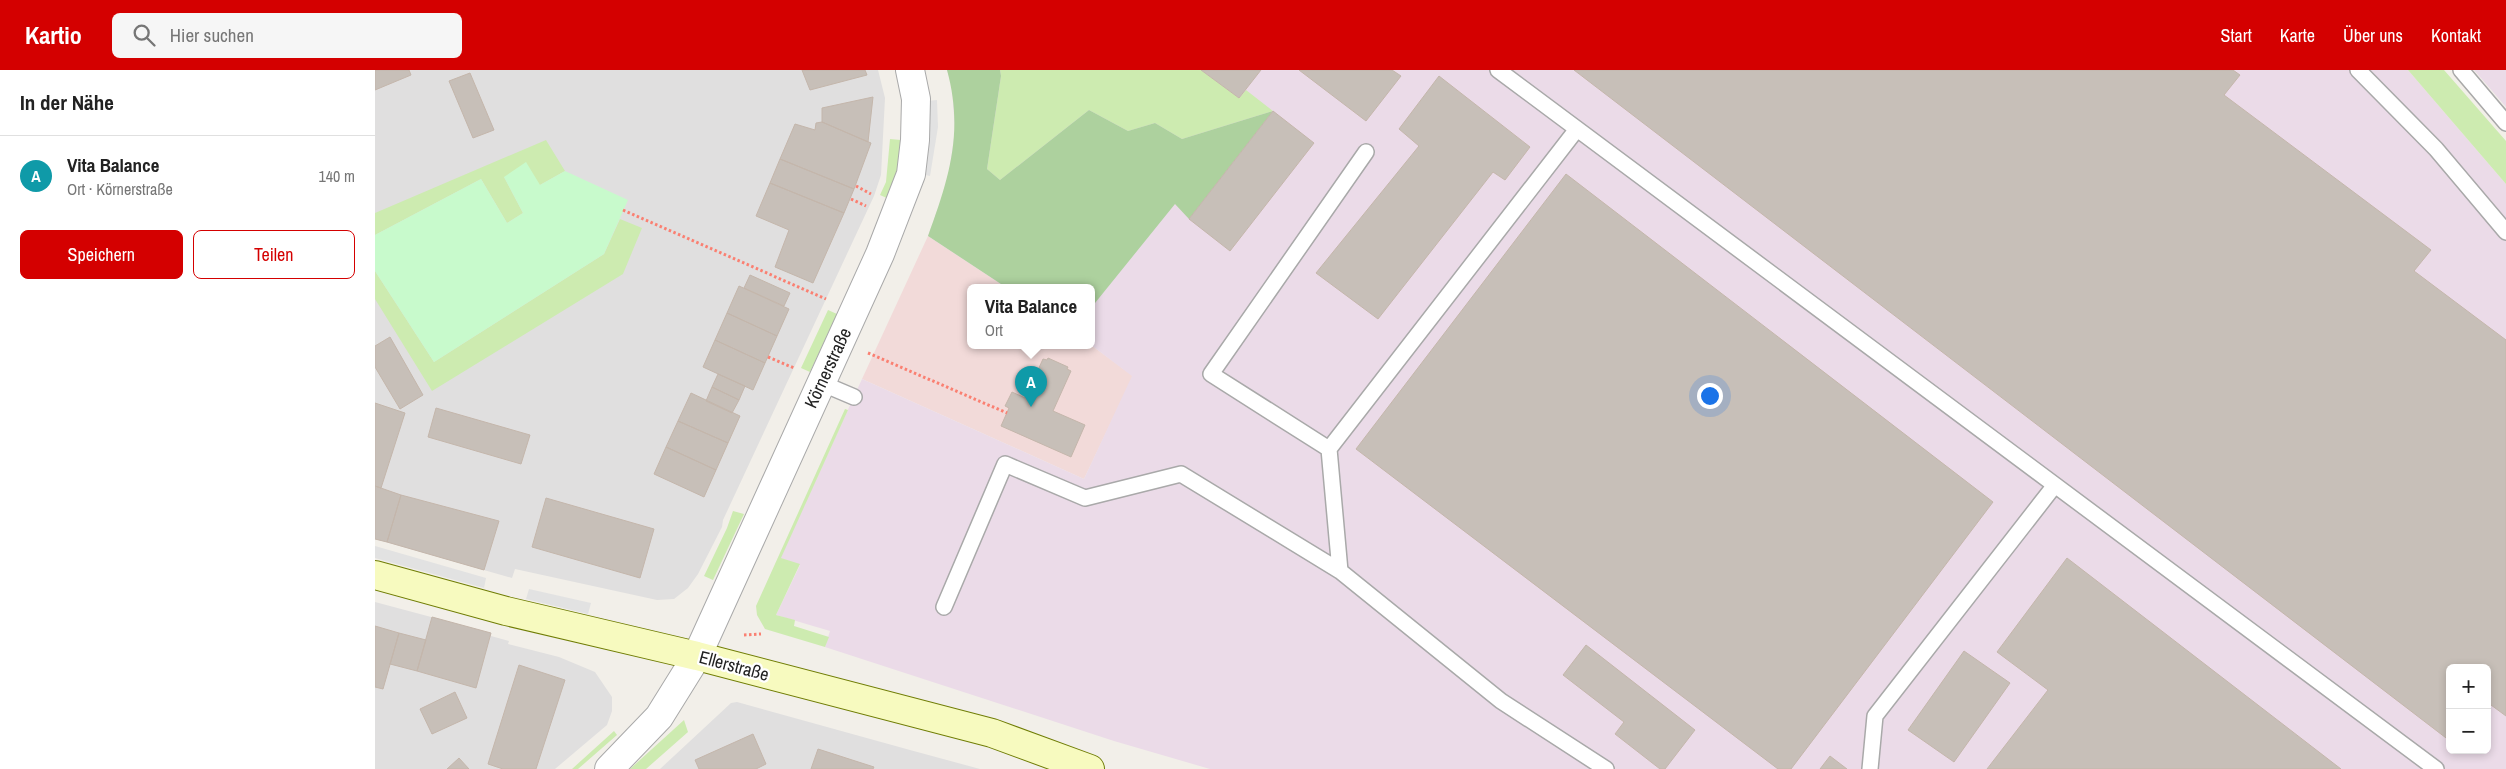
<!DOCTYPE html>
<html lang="de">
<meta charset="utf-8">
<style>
:root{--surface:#fff;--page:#f6f6f6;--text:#222;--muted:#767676;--line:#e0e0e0;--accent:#d40000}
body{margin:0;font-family:"Archivo Narrow",sans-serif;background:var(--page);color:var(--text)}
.controls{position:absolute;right:15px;bottom:15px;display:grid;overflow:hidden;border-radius:8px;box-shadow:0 2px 8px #0003}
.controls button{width:45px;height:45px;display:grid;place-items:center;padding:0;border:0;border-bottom:1px solid var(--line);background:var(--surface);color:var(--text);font:25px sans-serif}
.you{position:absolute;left:1334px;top:325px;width:18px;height:18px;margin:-12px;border:4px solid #fff;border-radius:50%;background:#1a73e8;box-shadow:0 0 0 8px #1a73e833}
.badge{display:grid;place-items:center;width:32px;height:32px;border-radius:50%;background:var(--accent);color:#fff;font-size:16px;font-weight:700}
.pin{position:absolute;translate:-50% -41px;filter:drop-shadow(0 1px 2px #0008)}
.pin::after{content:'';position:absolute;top:26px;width:18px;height:15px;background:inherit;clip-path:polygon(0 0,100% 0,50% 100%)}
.popup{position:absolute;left:592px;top:214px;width:128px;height:65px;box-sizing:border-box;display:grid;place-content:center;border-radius:8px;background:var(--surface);filter:drop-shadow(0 1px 4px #0005);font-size:16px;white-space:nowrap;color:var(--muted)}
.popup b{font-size:19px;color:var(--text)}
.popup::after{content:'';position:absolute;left:50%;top:100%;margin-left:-10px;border:10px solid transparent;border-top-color:var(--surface)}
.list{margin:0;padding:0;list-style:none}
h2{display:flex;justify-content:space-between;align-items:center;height:65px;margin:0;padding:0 20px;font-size:21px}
h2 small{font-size:16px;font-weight:400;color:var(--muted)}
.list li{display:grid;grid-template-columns:32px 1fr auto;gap:15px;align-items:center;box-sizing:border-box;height:80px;padding:0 20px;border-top:1px solid var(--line)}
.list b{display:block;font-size:19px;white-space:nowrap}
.list p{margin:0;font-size:16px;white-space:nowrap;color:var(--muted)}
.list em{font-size:16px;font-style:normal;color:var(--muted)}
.actions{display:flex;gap:10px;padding:15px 20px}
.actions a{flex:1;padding:11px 0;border:1px solid var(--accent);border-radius:8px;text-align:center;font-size:18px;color:var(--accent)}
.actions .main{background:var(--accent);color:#fff}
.icon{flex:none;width:28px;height:28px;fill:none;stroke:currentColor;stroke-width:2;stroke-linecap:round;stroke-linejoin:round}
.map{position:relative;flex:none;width:2131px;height:699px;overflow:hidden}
header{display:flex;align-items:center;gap:30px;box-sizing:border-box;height:70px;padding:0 25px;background:var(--accent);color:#fff}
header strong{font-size:24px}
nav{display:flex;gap:28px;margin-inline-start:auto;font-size:18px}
.search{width:350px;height:45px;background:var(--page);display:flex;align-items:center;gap:12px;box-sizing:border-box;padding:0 18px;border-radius:8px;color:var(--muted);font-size:19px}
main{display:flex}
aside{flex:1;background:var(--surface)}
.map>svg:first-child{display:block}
</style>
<header>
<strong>Kartio</strong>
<div class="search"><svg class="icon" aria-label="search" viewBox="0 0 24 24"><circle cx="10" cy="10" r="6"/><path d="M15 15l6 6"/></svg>Hier suchen</div>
<nav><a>Start</a><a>Karte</a><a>Über uns</a><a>Kontakt</a></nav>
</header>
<main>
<aside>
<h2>In der Nähe<small></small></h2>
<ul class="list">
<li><span class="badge" style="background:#0f9aa8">A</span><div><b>Vita Balance</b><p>Ort · Körnerstraße</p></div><em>140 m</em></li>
</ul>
<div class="actions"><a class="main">Speichern</a><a>Teilen</a></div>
</aside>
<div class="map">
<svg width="2131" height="699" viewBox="0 0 2131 699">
<rect width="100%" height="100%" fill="#f2efe9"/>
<!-- residential -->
<path fill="#e0dfdf" d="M0,0H503L510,28L506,105L499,126L348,450L347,457L323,504L313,518L299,529L282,530L140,499L137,508L0,469Z
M0,532L116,563V566L134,571L133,574L184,587L220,602L237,627V641L232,655L180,699H0Z
M362,632L535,680L605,699H285L356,633Z"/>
<!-- commercial -->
<path fill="#f2dad9" d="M553,166L632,218H596V276L716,275L758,306L709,409L487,309Z"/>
<!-- industrial -->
<path fill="#ebdbe8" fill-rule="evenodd" d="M572,0H2033L2131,114V699H835L739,671L450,577L455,561L401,545L425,495L405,488L487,309L709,409L757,306L716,275V218H632L553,166L573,111L580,61L577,16ZM2075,598H2112V680H2075Z
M2099,0H2131V37Z"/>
<!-- grass -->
<path fill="#cdebb0" d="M625,0H826L864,28L871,20L898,41L807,69L780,53L753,61L714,40L625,110L612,99L626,6Z
M2033,0H2069L2131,71V114Z
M515,69L526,70L522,105L514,129L505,125L511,112Z
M171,70L190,101L165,115L129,107L148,143L132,153L106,109L0,165V143Z
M245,149L267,158L248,204L57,321L0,229V201L59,292L229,184Z
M453,240L462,244L435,302L426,298Z
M470,339L473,340L406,488L425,494L401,545L420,550L419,556L454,567L450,577L390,559L382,545L381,536Z
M358,441L369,444L338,510L329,506L352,458Z
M309,650L313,662L271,699H255Z
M239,661L242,665L203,699H197Z"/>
<!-- forest -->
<path fill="#add19e" d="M572,0H625L626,6L612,99L625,110L714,40L753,61L780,53L807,69L898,41L814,149L800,134L716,238V218H632L553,166C574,108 589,62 572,0Z"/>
<!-- park -->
<path fill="#c8facc" d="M151,92L165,115L190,101L253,130L229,184L59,292L0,201V165L106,109L132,153L148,143L129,107Z"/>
<!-- parking -->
<path fill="#e2e2e2" d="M562,30L563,57L555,106L546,104L552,31Z
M0,476L111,508L109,518L0,488Z
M154,519L216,533L213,544L151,529Z"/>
<!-- building -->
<path fill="#c7bfb8" stroke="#c4b6ab" d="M0,0H34L36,5L0,20Z
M427,0H490L492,5L435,20Z
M826,0H886L864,28Z
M924,0H1017L1026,6L991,51Z
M1199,0H1858L1865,5L1849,25L2056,180L2039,201L2131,270V646L2116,635L2112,640V598H2075V671Z
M95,3L119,60L98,68L74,11Z
M1064,6L1155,77L1130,110L1118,102L1003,249L941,203L1044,76L1024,59Z
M498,27L493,72L447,52V38Z
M898,41L939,73L855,181L814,149Z
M447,52L496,73L479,119L405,89L420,54L440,60L441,53Z
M405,89L479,119L469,143L395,113Z
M1191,104L1618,432L1416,699H1403L981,379Z
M395,113L469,143L438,213L400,197L414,160L381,146Z
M375,205L415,223L409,236L369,218Z
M364,216L414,239L402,266L352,243Z
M352,243L402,266L390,293L340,270Z
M15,267L48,325L25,339L0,297V276Z
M340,270L390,293L378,320L328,297Z
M673,288L693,297L692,299L696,301L678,341L710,355L696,387L626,356L634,338L630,336L637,322L650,328L668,289L672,290Z
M343,304L370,316L364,330L337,317Z
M337,317L364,330L357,343L331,331Z
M316,323L365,346L353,373L303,351Z
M0,333L30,343L6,418L0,416Z
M61,338L155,365L146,394L53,367Z
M303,351L353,373L341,400L291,377Z
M291,377L341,400L329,427L279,404Z
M0,416L26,425L12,472L0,469Z
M26,425L124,451L109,500L12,472Z
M171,428L279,459L265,508L157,477Z
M1692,488L1966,699H1612L1673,620L1622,582Z
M57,547L116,563L101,618L42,601Z
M0,556L24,563L8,619L0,617Z
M24,563L51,570L42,601L15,594Z
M1211,575L1320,660L1290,699H1285L1240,664L1249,652L1188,605Z
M1589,581L1635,613L1579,692L1533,660Z
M144,595L190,610L161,699H128L113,694Z
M80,622L92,648L57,664L45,639Z
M378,664L391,694L381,699H324L320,690Z
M443,679L499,697L498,699H436Z
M1455,686L1472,699H1445Z
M84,688L94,699H72Z"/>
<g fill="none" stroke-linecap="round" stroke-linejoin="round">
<defs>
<path id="service" d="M1123,0L2061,699
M1983,0L2061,79L2131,162
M2086,0L2131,53
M446,313L479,327
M954,379L1202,59
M965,501L954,379L836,304L991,82
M569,537L630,394L710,428L806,404L965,501L1126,631L1231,699
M1495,699L1500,646L1680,415"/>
<path id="minor" d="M234,699L284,647L322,586L505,184L536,104L540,70L541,29L535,0"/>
<path id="secondary" d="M0,505L131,541L322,586L617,663L715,699"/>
</defs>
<!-- service casing -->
<use href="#service" stroke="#a9a9a9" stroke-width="18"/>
<!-- minor casing -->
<use href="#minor" stroke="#a9a9a9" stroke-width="30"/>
<!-- secondary casing -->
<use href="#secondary" stroke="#707d05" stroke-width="30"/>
<!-- path -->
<path stroke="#fa8072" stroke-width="3" stroke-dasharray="2.5 2.5" stroke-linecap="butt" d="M481,116L496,124
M476,129L491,136
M248,140L451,229
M493,283L632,343
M393,287L419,298
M369,565L386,564"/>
<!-- service -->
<use href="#service" stroke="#fff" stroke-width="15"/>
<!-- minor -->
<use href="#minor" stroke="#fff" stroke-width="28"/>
<!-- secondary -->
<use href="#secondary" stroke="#f7fabf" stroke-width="28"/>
</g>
<g text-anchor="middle" stroke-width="4.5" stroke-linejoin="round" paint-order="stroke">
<!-- street labels -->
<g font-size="18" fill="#222" stroke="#fff">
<text transform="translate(453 298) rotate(-65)" y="6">Körnerstraße</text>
<text transform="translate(359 596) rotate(15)" y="6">Ellerstraße</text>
</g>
</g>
</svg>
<div class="controls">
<button>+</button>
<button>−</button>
</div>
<div class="you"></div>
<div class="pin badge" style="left:656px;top:337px;background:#0f9aa8">A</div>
<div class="popup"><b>Vita Balance</b>Ort</div>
</div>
</main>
